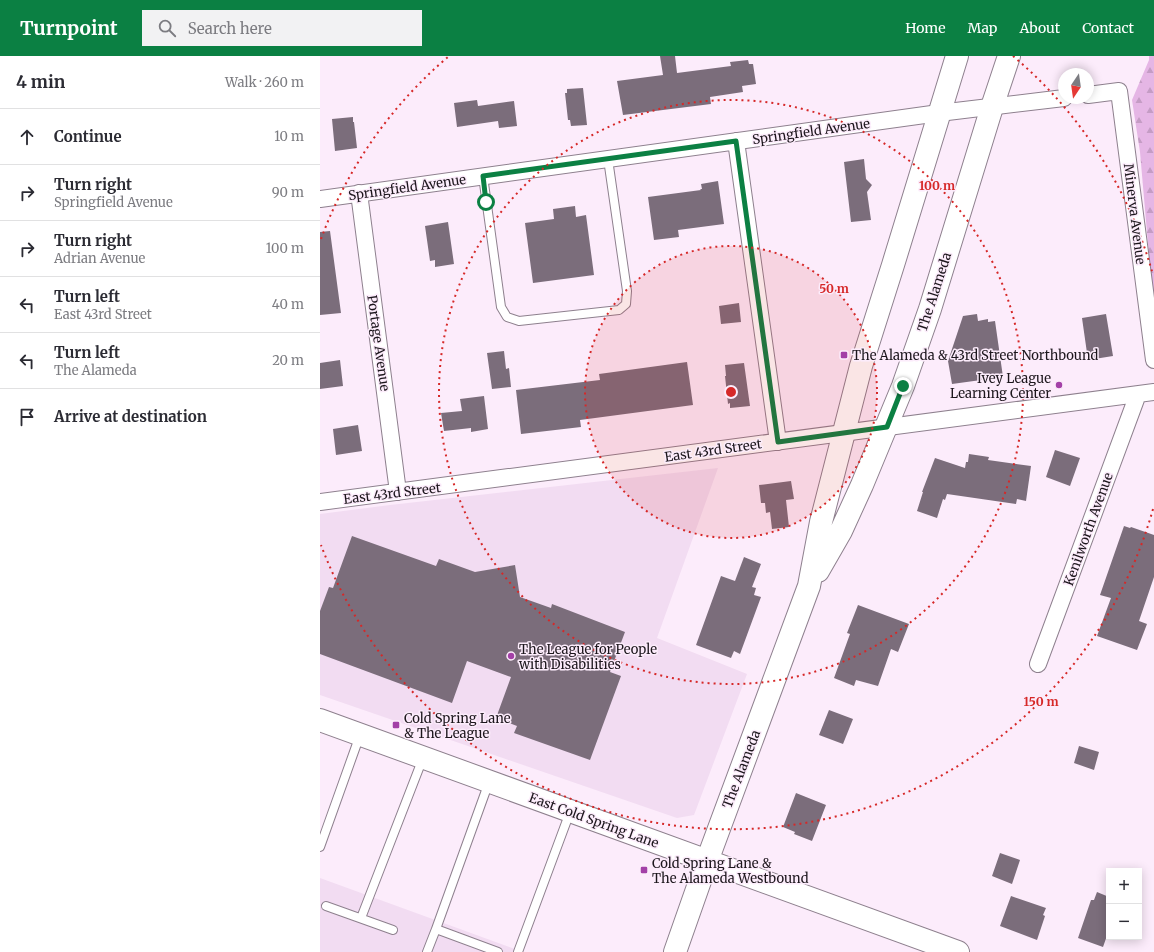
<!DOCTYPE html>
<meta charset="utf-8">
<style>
:root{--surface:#fff;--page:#f2f2f3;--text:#2b2b33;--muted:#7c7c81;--line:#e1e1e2;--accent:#0b8043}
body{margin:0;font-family:Merriweather,serif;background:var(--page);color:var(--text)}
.controls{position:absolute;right:12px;bottom:12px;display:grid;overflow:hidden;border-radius:0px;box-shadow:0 2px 10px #0003}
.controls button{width:36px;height:36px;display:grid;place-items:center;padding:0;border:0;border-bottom:1px solid var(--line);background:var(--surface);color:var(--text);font:20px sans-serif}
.compass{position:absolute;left:738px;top:12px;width:36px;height:36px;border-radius:50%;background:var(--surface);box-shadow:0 2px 10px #0003;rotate:193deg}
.stop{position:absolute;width:12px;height:12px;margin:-9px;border:3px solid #0b8043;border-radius:50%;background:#fff}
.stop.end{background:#0b8043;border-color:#fff;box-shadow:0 1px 4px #0008}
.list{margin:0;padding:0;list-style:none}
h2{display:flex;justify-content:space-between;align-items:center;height:52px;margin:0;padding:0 16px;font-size:17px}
h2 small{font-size:13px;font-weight:400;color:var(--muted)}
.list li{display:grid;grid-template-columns:26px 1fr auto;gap:12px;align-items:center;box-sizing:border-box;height:56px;padding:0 16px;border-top:1px solid var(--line)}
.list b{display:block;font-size:15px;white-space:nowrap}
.list p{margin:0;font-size:13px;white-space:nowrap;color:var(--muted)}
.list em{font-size:13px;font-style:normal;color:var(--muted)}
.icon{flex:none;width:22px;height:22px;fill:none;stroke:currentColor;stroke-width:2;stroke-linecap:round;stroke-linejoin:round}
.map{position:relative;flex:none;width:834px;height:896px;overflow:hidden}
header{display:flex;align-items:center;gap:24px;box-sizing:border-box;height:56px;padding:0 20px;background:var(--accent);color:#fff}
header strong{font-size:19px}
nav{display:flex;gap:22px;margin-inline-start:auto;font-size:14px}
.search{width:280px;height:36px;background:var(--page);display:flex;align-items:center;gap:10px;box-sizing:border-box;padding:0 14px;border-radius:0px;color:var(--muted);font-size:15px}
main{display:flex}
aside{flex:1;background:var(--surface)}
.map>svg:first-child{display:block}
</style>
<header>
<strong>Turnpoint</strong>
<div class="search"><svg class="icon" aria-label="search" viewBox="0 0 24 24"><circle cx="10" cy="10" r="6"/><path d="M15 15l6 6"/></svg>Search here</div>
<nav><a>Home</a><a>Map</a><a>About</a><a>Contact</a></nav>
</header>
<main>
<aside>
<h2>4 min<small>Walk · 260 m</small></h2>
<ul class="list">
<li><svg class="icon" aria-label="ahead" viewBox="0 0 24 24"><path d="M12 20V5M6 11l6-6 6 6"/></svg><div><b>Continue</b></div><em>10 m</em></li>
<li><svg class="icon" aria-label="right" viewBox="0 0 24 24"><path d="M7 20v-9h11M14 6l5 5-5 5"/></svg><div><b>Turn right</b><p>Springfield Avenue</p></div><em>90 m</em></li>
<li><svg class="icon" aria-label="right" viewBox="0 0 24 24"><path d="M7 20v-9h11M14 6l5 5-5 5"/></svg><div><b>Turn right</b><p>Adrian Avenue</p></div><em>100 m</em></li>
<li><svg class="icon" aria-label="left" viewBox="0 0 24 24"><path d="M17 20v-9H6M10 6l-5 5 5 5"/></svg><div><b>Turn left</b><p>East 43rd Street</p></div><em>40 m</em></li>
<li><svg class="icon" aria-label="left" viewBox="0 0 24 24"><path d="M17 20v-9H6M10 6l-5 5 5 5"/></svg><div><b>Turn left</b><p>The Alameda</p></div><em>20 m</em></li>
<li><svg class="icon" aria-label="arrive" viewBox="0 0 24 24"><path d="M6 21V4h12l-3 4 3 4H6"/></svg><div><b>Arrive at destination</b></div></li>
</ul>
</aside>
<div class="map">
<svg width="834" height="896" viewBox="0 0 834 896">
<defs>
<pattern id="forest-firs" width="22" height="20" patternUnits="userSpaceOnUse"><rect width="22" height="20" fill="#e5b6e5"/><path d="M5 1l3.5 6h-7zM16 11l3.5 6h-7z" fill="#c49cc4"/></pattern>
</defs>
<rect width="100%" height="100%" fill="#fcecfb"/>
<!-- built -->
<path fill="#f2dcf2" d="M398,412L337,582L427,618L374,759L357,762L0,639V458L70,449Z
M0,822L203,896H0Z"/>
<!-- forest -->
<path fill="url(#forest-firs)" d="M829,0H834V234H832L820,96L812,44L829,4Z"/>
<!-- building -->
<path fill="#7b6d7b" d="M340,0H355L357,17L411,10L410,6L428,4L429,8H433L436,28L422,30L423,36L390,41L391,48L303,59L297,25L343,19Z
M263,32L267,69L251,70L250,64H248L245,37H247V33Z
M157,44L158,50L194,45L197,70L179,72L178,65L137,71L134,47Z
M33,61V66H34L37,92L15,95L12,63Z
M544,103L546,123L552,129L547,136L551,164L531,166L524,106Z
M398,125L404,168L358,174L359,181L334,184L328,141L381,134L380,133H382L381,128Z
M255,150L256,161L266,159L274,219L213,227L205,167L234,163L233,153Z
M128,166L134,208L115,211V204L110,205L105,170Z
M10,175L21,257L0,259V176Z
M419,247L421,266L401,268L399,250Z
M657,258L658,265L668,263V266L675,265L683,321L632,328L628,305L643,260Z
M786,258L793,300L768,304L762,262Z
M184,295L186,313L189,312L191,331L172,333L167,297Z
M20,304L23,330L0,333V307Z
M367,306L373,349L260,364L261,371L201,378L196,334L280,324L279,318Z
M424,307L430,350L410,352V347L408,348L405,320H406L405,309Z
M164,340L168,373L151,376V372L124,375L121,357L142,355L140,343Z
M38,369L42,395L16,399L13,373Z
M735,394L760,402L750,430L726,421Z
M649,398L669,401L668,404L711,410L706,445L697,443L696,448L627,438L625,444L623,443L617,462L597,455L603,436H602L615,402L645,412L646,406H648Z
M471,425L474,443L466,444L469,471L452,473L450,456L446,457L445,447H441L439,429Z
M804,470L810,472L811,471L834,479V521L819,565L827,568L817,594L777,580L791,542L780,539Z
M32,480L116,510L119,503L155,516L195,509L200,541L231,552L232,548L305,576L290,616L301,620L270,704L194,677L197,670L176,662L191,621L147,605L132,647L0,598V555L9,531L13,532Z
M424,501L441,508L432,531L436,532L434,539L441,541L420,598L414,595L411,602L376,589L401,520L415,525Z
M538,549L589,568L578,596L571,593L558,630L536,624L534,630L514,622L530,578L527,577Z
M509,654L533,663L523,688L499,679Z
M759,690L779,696L774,714L754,707Z
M476,737L506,749L492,785L474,778L475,776L463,771Z
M680,797L700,804L692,828L672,820Z
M777,836L789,841V874L783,891L758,882L771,844H774Z
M691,840L726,852L723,859L725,860L717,884L680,870Z"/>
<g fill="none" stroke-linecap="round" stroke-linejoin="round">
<defs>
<path id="lane" d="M163,120L181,251L187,261L199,265L299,254L306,248L307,235L288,103
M169,726L116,873L178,896
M0,791L40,679
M6,850L73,874
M41,862L103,702
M107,896L116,873
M198,896L250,756"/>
<path id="street" d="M768,39L799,35L834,304
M416,85L458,386
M39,137L78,436
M0,143L619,57L744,42
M0,446L834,336
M718,608L818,338"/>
<path id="secondary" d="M498,515L521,475L542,429L583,330L610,253L672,51L689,0
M355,896L387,805L489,530L501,466L541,310L573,209L637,0"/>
<path id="primary" d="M0,664L638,896"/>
</defs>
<!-- lane casing -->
<use href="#lane" stroke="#8e808e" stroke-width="10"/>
<!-- street casing -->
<use href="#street" stroke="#8e808e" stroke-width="18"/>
<!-- secondary casing -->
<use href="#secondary" stroke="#8e808e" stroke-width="24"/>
<!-- primary casing -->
<use href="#primary" stroke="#8e808e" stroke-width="24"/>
<!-- lane -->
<use href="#lane" stroke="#fff" stroke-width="8"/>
<!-- street -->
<use href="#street" stroke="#fff" stroke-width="16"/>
<!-- secondary -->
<use href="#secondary" stroke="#fff" stroke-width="22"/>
<!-- primary -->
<use href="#primary" stroke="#fff" stroke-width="22"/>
</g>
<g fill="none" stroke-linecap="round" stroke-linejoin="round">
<!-- route -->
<path stroke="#0b8043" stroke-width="5" d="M166,146L163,120L416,85L458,386L567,371L583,330"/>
</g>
<!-- distance rings -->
<circle cx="411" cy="336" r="146" fill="#d62828" fill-opacity=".12"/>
<g fill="none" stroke="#d62828" stroke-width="2" stroke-dasharray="2 4">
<circle cx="411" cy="336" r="146"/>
<circle cx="411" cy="336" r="292"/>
<path d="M833 453A438 438 0 0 1 1 489M1 183A438 438 0 0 1 129 0M693 0A438 438 0 0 1 833 219"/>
</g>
<!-- markers -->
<g fill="#a340a7" stroke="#fcecfb" stroke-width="1.5">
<rect x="520" y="295" width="8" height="8" rx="2"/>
<circle cx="739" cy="329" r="4"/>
<circle cx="191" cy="600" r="4"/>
<rect x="72" y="665" width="8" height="8" rx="2"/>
<rect x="320" y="810" width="8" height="8" rx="2"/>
</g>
<g text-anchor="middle" stroke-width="3" stroke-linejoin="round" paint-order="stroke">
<!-- street labels -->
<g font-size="13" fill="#1c161c" stroke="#fcecfb">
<text transform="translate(491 75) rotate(-8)" y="5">Springfield Avenue</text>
<text transform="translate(87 131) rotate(-8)" y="5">Springfield Avenue</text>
<text transform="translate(815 158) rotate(83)" y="5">Minerva Avenue</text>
<text transform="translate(614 236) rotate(-72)" y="5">The Alameda</text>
<text transform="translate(59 287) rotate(82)" y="5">Portage Avenue</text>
<text transform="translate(393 394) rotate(-8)" y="5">East 43rd Street</text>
<text transform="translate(72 437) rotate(-7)" y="5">East 43rd Street</text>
<text transform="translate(768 473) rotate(-70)" y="5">Kenilworth Avenue</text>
<text transform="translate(421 713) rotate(-69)" y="5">The Alameda</text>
<text transform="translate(274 764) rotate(20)" y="5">East Cold Spring Lane</text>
</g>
<!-- poi labels -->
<g font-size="13" fill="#1c161c" stroke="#fcecfb" text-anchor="start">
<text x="532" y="304">The Alameda &amp; 43rd Street Northbound</text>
<text x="731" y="327" text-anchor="end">Ivey League<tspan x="731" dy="15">Learning Center</tspan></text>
<text x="199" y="598">The League for People<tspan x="199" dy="15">with Disabilities</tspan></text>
<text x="84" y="667">Cold Spring Lane<tspan x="84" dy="15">&amp; The League</tspan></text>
<text x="332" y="812">Cold Spring Lane &amp;<tspan x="332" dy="15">The Alameda Westbound</tspan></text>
</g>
</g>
<circle cx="411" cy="336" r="6" fill="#d62828" stroke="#fcecfb" stroke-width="2"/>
<g font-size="12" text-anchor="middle" font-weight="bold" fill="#d62828" stroke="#fcecfb" stroke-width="3" stroke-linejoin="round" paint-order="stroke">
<text x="617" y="134">100 m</text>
<text x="514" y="237">50 m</text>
<text x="721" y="650">150 m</text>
</g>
</svg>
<div class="controls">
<button>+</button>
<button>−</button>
</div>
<svg class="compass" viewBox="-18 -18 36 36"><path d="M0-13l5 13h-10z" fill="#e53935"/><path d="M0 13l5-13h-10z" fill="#7c7c81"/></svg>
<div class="stop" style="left:166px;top:146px"></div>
<div class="stop end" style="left:583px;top:330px"></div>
</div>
</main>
